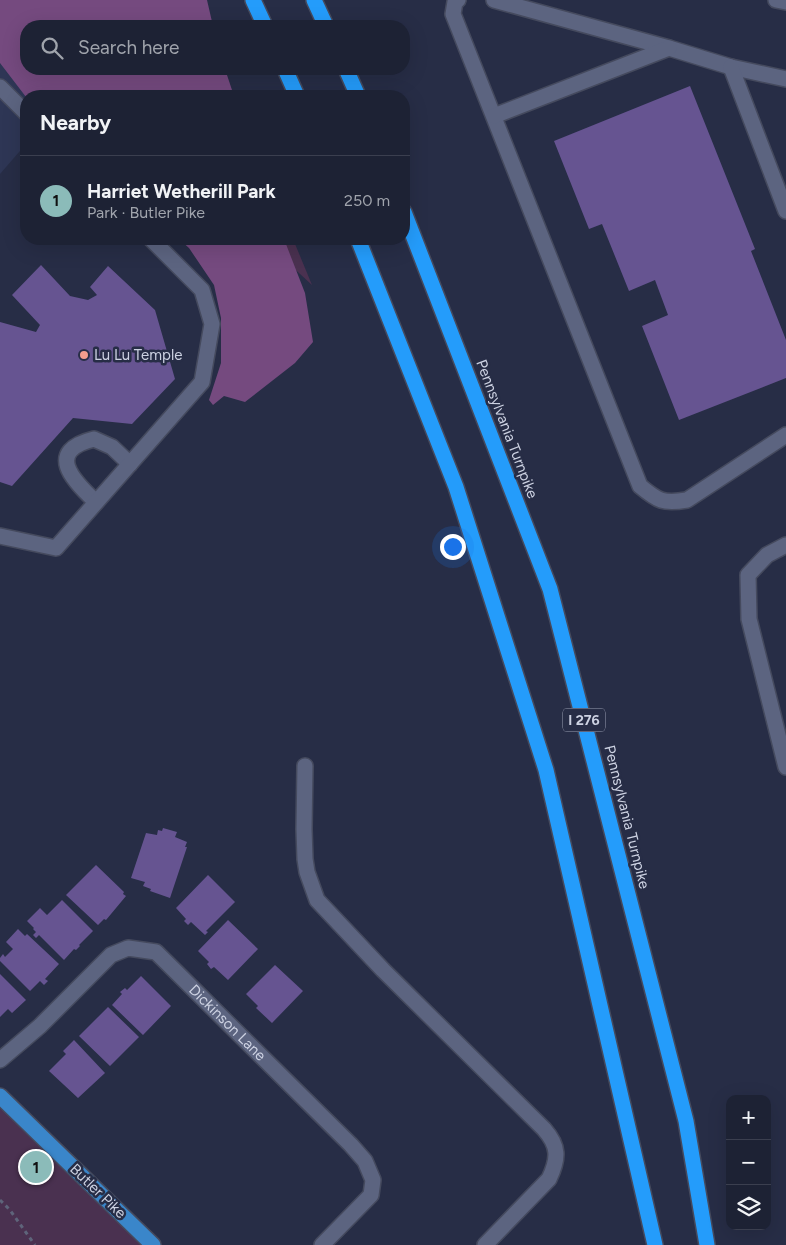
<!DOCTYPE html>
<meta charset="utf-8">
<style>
:root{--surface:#1d2234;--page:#252a3c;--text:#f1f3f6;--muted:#a0a4ac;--line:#3b3f4f;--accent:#8bbbb9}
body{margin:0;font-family:Figtree,sans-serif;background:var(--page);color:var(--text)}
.controls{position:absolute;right:15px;bottom:15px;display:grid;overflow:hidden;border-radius:10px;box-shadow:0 5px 20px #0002}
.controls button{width:45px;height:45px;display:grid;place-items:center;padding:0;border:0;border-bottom:1px solid var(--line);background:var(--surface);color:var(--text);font:25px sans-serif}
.you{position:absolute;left:452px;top:546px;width:18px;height:18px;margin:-12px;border:4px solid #fff;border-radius:50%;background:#1a73e8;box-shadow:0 0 0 8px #1a73e833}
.badge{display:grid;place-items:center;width:32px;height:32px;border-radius:50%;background:var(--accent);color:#111;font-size:16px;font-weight:700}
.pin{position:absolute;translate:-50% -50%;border:2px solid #fff;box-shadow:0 1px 5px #0006}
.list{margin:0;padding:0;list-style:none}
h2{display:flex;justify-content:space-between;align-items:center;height:65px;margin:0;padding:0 20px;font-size:21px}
h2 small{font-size:16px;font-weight:400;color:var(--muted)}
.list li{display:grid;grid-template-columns:32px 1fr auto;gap:15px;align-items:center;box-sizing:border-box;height:90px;padding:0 20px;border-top:1px solid var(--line)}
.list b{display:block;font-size:19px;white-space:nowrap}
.list p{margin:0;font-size:16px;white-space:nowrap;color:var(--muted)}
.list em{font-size:16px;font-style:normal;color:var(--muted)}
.icon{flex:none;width:28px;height:28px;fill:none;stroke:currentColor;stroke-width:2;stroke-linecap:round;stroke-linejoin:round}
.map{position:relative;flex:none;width:786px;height:1245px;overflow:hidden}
.search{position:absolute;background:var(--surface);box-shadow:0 5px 20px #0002;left:20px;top:20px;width:390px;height:55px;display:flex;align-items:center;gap:12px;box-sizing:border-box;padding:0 18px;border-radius:20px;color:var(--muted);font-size:19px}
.panel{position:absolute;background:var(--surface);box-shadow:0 5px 20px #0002;left:20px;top:90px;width:390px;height:155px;border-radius:20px}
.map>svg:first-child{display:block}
</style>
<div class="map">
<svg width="786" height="1245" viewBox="0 0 786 1245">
<rect width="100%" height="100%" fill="#272d46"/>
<!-- built -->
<path fill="#2e3655" d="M0,16L26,69V144L0,174Z"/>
<!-- green -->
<path fill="#4a3150" d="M262,239H293L312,285Z
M0,1096L153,1245H0Z"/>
<!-- forest -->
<path fill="#754a7f" d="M0,0H207L213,26H26V69H225L234,96L26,97L0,63Z
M179,239H284L305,293L313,342L295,363L245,402L224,396L213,405L209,400L221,363V318L214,285L189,248Z"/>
<!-- building -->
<path fill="#665491" d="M690,86L755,249L751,251L786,340V378L679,420L642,326L668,315L655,280L629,291L602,224L589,229L554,141Z
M41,265L70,296L88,300L97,295L90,287L108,266L155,310L175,379L132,424L73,418L12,486L0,482V322L36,332L40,325L12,295Z
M163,828L177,832L175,837L187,842L185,847H187L170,898L150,891L151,889L143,886L145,882L131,878L146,833L157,835L158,830L162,831Z
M96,865L124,892L123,894L126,896L106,920L104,919L98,925L66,895Z
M208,875L235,902L206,931L208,932L205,935L191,922L188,925L184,921L186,919L176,908Z
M62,900L93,931L79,945L80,946L76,950L74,949L64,960L39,935L36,938L33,935L36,932L33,929L34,928L27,921L40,908L47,915Z
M228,920L258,949L228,980L214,967L211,969L207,964L209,962L198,951Z
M18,929L25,936L27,934L59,964L45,979L48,981L44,985L40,981L30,991L0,961V958L3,954L5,957L13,949L6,942Z
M275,965L303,991L272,1023L256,1008L258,1006L246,994Z
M0,974L26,1000L12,1013L8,1009L0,1017Z
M141,976L171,1006L143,1035L112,1005L122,994L120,992L125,988L127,990Z
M108,1007L139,1037L110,1066L79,1036Z
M74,1040L105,1073L78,1098L49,1071L66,1054L63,1051Z"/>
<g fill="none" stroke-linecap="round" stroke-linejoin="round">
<defs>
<g id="minor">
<path d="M458,0L455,2L453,14L640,486C658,501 663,504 687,500L786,435"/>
<path d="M494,0L669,48L731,67L786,79"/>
<path d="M776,0L786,2"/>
<path d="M731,67L786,211"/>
<path d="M0,87L26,113"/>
<path d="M494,116L669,48"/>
<path d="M96,502C72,480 45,451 94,439L112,447L130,464"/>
<path d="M0,536L56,548L202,382L212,324L202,290L151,239"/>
<path d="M786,545L767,555L748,575L749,619L786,767"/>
<path d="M305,766L304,829L305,859L307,872L317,900L383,970L544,1129C559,1146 559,1158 549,1179L485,1245"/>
<path id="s1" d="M0,1060L40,1026L111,955L128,948L156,952L351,1145L365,1161L373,1180L371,1195L322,1245"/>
</g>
<path id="major" d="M0,1096L153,1245"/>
<path id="highway" d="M253,0L265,26
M314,0L326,26
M285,69L297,96
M346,69L358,96
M404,212L550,589L686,1121L707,1245
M358,239L456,487L546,770L655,1245"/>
</defs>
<!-- minor casing -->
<use href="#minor" stroke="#454a5e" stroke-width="18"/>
<!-- major casing -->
<use href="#major" stroke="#454a5e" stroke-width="18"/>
<!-- highway casing -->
<use href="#highway" stroke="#454a5e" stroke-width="18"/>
<!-- path -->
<path stroke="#5e647a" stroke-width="3" stroke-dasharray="4 4" stroke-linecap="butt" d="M0,1200L10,1210L35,1245"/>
<!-- minor -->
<use href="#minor" stroke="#5c6480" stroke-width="15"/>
<!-- major -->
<use href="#major" stroke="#3a86ca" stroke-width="15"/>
<!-- highway -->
<use href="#highway" stroke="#249cfb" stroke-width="15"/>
</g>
<!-- markers -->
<circle fill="#f49d8d" stroke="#272d46" stroke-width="2" cx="84" cy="355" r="5"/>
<g text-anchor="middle" stroke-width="5" stroke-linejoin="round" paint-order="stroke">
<!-- shield labels -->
<rect fill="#272d46" stroke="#9ba0b3" stroke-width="1" x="563" y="708.5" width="42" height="23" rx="4"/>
<g font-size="14" font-weight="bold" fill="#cdd2e2">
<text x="584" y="725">I 276</text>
</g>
<!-- poi labels -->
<g font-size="15" fill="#cdd2e2" stroke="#272d46" text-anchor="start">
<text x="94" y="360">Lu Lu Temple</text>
</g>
<!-- street labels -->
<g font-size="15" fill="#cdd2e2" stroke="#272d46">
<text transform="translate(507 429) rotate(69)" y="5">Pennsylvania Turnpike</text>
<text transform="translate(627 817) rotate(76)" y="5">Pennsylvania Turnpike</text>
<text dy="5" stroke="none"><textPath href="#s1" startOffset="300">Dickinson Lane</textPath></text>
<text transform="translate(98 1191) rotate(44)" y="5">Butler Pike</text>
</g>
</g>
</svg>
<div class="controls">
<button>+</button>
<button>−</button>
<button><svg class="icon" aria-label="layers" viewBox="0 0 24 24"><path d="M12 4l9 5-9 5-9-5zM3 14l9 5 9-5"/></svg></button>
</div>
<div class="you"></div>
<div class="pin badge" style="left:36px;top:1167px">1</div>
<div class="search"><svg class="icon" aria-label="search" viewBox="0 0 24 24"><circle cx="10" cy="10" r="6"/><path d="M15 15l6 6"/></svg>Search here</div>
<section class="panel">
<h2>Nearby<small></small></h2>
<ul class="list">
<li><span class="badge">1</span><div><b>Harriet Wetherill Park</b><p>Park · Butler Pike</p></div><em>250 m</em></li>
</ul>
</section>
</div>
